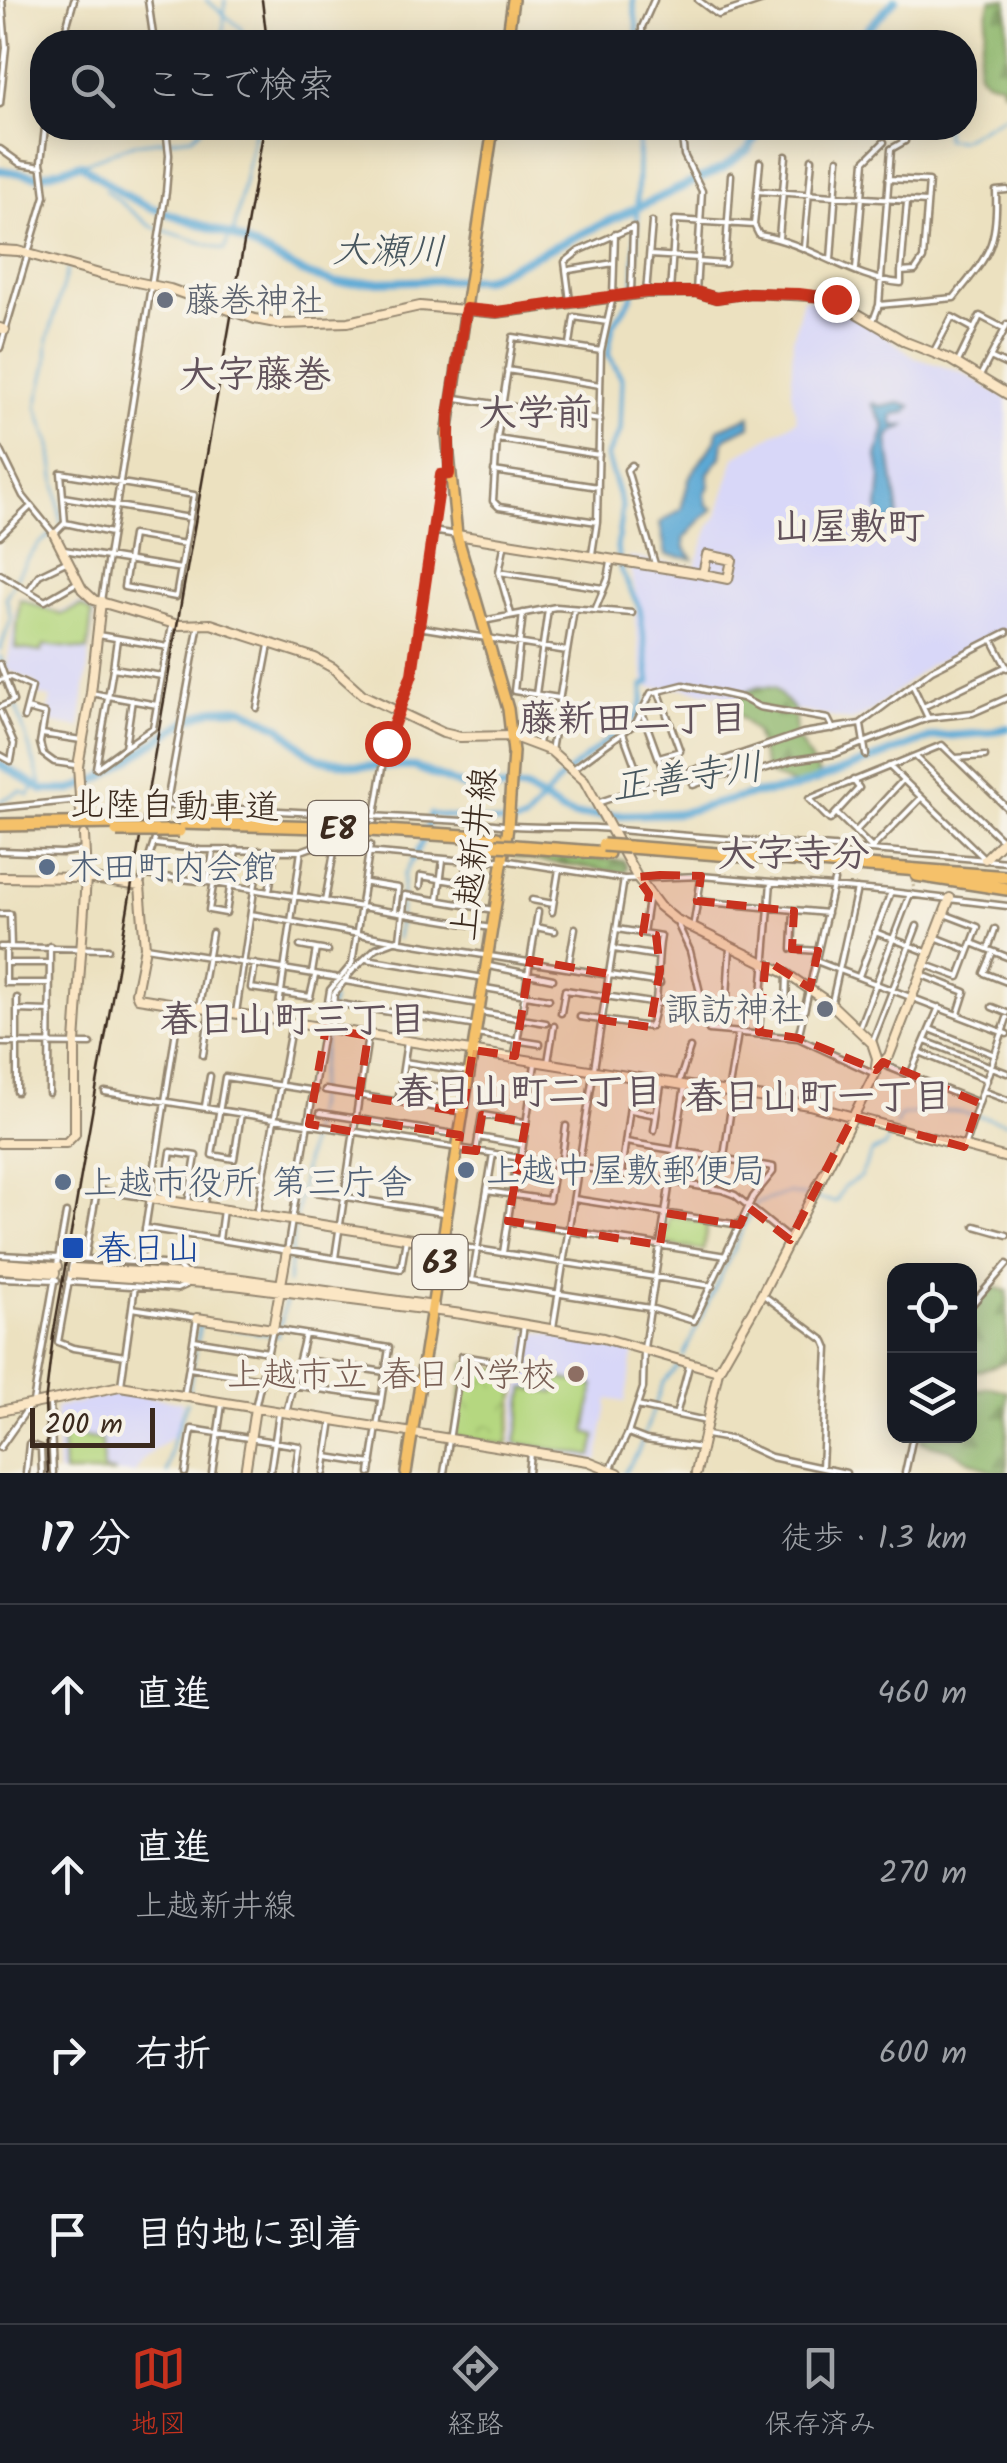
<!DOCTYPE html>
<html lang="ja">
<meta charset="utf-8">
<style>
:root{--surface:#171b24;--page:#242831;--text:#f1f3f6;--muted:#9ea1a6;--line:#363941;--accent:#c8321e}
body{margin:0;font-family:Kalam,"Klee One",sans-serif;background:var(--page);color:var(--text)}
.controls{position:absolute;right:30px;bottom:30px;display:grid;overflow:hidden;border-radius:20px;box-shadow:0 5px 25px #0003}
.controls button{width:90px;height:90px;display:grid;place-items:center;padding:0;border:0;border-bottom:2px solid var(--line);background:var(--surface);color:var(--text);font:50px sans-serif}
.scale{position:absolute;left:30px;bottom:25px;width:125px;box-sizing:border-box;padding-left:10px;border:5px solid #3b2a1e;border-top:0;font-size:28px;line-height:35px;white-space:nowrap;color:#3b2a1e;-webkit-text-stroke:8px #f7f3e8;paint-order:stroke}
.stop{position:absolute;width:30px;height:30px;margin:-22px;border:8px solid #c8321e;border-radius:50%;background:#fff}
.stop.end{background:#c8321e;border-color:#fff;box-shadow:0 2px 10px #0008}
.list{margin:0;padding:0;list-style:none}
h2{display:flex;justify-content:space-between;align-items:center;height:130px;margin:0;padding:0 40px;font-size:42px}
h2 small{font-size:32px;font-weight:400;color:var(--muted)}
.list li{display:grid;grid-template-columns:65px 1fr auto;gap:30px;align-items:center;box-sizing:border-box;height:180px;padding:0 40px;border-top:2px solid var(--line)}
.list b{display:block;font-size:38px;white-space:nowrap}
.list p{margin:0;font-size:32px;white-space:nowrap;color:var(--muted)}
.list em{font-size:32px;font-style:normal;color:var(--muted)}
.icon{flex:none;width:55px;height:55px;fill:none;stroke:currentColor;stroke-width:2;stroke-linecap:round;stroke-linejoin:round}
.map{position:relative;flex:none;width:1007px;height:1473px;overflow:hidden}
.search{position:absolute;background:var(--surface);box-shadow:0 5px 25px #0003;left:30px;right:30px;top:30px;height:110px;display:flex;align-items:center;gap:25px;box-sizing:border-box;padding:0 35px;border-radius:40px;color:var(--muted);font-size:38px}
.sheet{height:850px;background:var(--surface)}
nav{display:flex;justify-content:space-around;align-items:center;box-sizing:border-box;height:140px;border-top:2px solid var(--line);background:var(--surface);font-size:28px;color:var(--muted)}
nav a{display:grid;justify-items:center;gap:5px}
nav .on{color:var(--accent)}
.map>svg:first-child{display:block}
</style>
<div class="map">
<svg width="1007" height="1473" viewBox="0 0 1007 1473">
<defs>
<pattern id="forest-firs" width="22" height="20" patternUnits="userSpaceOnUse" patternTransform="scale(2.5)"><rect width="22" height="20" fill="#90b86e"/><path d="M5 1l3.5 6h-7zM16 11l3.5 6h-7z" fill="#77965a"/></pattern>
<pattern id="park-crowns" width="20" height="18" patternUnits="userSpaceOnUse" patternTransform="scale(2.5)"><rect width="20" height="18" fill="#b5d780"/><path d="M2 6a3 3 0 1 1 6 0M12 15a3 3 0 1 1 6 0" fill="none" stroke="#9db96e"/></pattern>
</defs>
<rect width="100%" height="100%" fill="#f7f3e8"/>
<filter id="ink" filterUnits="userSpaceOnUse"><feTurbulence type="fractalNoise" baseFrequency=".01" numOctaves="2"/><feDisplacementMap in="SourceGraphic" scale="20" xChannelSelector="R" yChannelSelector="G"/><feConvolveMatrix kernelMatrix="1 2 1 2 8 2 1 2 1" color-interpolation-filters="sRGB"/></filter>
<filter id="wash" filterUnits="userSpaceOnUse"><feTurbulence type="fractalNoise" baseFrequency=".0048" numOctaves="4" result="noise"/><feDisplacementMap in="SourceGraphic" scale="40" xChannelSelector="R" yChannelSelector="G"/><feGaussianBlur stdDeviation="2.25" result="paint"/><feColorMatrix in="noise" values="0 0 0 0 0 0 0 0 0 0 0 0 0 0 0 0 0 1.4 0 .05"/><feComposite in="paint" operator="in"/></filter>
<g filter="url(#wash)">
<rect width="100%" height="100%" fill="#ece1c0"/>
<!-- built -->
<path fill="#d8d7f8" d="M803,298L843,305L916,358L963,373L1007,399V631L929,665L869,713L851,721L683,688H651L645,685L635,623L637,600L628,557L695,567L709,528L718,515L735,457L797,420L791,392L793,339Z
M19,596L60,612L81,603L95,611L80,728L46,721L51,698L38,695L35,683L6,669Z
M529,1331L634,1350L625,1402L608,1399L598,1461L511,1445Z
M119,1393L183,1402L176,1434L144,1458L135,1473H58L55,1408Z"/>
<!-- green -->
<path fill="#b5d780" stroke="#78804f" stroke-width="2.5" d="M20,599L61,615L81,606L92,613L88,650L44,645L41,652L15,648Z
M558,1378L594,1385L586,1432L596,1435L592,1456L516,1443L525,1388L555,1393Z
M62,1434L102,1440L103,1470L116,1473H64Z"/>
<!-- forest -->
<path fill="url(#forest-firs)" stroke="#667146" stroke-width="2.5" d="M991,0H1007L1006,91L1002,89L1001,83C967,81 979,56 984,33C986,22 987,11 991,0Z
M759,687L774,688L794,709L796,736L819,774L817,783L793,785L767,773L755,732L736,712C740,696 743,691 759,687Z
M511,851L624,861L627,867L625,872H617L525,859L515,857Z
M994,1287L1007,1291V1361L979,1371L970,1370V1311Z
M989,1387L1007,1391V1472L991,1471L950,1450L920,1442L922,1436H970V1392Z"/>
<!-- park -->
<path fill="url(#park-crowns)" stroke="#78804f" stroke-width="2.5" d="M670,1216L708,1222L703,1251L666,1244L663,1242Z
M465,1363L518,1372L507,1445L454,1437Z"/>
<!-- water -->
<path fill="#5ca9d5" stroke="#4c6a7a" stroke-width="2.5" d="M874,403L881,407L900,403L911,406L907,412L894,414L892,418L894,426H904L890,434L888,441L898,510V515L884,525L878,508L881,477L877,456L885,426L872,404Z
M750,416V426L728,436L723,442L721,457L708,473L709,486L705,494L707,505L713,509C701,518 694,528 684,539L685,548L693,559L666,555L660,523L681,509L690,476L717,438L718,429Z"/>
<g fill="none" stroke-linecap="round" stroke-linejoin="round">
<!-- stream -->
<path stroke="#5ca9d5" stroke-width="2.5" d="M206,0L241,28L245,42
M223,42L225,0
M945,128V139L960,140L1007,114
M81,164L134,144L192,137L202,128
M105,190L150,226L225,250L229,236
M233,236L255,128
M61,524L51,446L37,407L47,364L48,339L67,270
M0,650L11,619L6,597L24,564L39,544L53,533
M0,656L7,678
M14,700L43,790
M0,801L21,791L29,795L34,786
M397,939L404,875L413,859
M356,965L375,946
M896,1125L900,1116C943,1106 966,1112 1007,1123
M296,1218L332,999
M288,1283L294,1226
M683,1356L755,1204L788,1193L836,1202L844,1187L860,1177L872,1152L885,1146L892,1132
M188,1394L200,1323L278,1336L287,1296
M167,1473L172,1443L187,1402
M624,1473L638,1452L663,1383L681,1363"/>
<!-- canal -->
<path stroke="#5ca9d5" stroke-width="5" d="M633,0L639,42
M514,824L525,821L562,777L637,716L643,701V686L650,682L640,609L621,571L617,548L622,507L607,456L620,431L622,379L608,354L613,325L632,297L635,281L639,128
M413,859L425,837L430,814L503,823"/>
<!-- river -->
<path stroke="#5ca9d5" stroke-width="8" d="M855,42L895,0
M0,170L38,176L81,164L121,193L147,206L233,236L306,274L336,283L484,279L723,168L749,149L762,128
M0,764L43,790H72L103,777L191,718L215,709L242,708L280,727L307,752L321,759L358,766L415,767L464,787L526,789L563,812L575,816L615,815L680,813L753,794L792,789L933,737L988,733L1007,728"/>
</g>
</g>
<g filter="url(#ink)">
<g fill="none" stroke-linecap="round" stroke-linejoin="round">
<!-- street-tunnel -->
<path stroke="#c9bca0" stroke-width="4" stroke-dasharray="4 2" stroke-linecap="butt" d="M750,869L756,848
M911,873L914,887
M834,881L841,854"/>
<defs>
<path id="street" d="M148,0L154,42
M698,0L718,15L763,0
M62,42L74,0
M642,42V27L654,0
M0,104L6,47L2,0
M681,128L684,155L702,191L696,292
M0,149L21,164L42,167
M757,191L927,202
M754,225L760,162
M779,238L786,156
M804,247L812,159
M650,255L698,258
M831,260L838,159
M698,262L725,264L731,175
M856,269L865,161L884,142
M569,270L614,263
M901,272L907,202
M670,292L675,220L754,225L759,235C810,243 852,279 901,283V272L915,271L923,259L929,181L888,179
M646,293L652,222
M570,301L565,262L579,251L633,227L631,294
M879,305L954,298C988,255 998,248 996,191L1007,190
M873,321L879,305L891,149L905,141
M570,344L574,317L607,322
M0,348L45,196L41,162L45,128
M934,351L952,317L974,329L980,316L1005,329L1007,324
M990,357L1007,365
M957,364L974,329
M507,370L600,385
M979,378L1005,329
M456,398L600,420
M497,439L599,455
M0,449L23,496L54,534L65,523L111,533
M632,465L627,470L655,564
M494,471L598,487
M63,497L61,473L194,495L185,544
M597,522L499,507L493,501L497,439L513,337L601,351
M65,523L63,497L190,518
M432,531L457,535
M132,535L185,544L176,597L124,587Z
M0,536L29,508
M505,542L499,572L511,614
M64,550L181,569
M592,554L597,522L601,351L613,296L615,234
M499,572L603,588
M0,574L45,601L78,582
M29,590L39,575L68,561
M101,601L166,192L169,155L166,128
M595,610L608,579L611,562
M523,613L514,691L559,698
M483,621L556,607L632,613
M418,627L567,651
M98,635L168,647
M993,641L1007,668
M0,664L13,701L0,707
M113,668L117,639
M162,676L172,626
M0,680L10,677L32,687L24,718
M913,686L928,718
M91,693L157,705L153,728L125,747L132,700
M536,694L548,609
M923,707L1007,666
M257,708L269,645
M27,709L45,714L40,743L43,754L54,762L75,765
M0,712L14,744L11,761L0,755
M643,715L667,781
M861,725L866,755
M623,733L644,790
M42,734L81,740
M538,745L545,696
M125,747L96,768L113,668L162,676L157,705
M551,751L574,609
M915,756L1003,841
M659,757L680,751L659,693
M955,758L985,756
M889,766L985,859
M574,768L636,723L651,693L683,685L742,698L759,707L828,719L833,729
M693,785L723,774L745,775L793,760L835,754L928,718L973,713L1007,698
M597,803L803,733L860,724L932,670L1007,632
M166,805L206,810L223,808L481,822C523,830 567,825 610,829C742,842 875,848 1007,862
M0,808L80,800
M836,813L859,788L853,780
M374,821L387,743L412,674L441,475H447
M855,832L903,780
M156,844L200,850L301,851L312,847L467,861L503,860L624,879L701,876L891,892L1007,906
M872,848L836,813L830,820L809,799L942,745L1007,808
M872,848L921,798
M0,851L62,853L85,850
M145,875L208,882L491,928
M208,882L213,852
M367,883L398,888L395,911
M140,886L167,802L199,623
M213,886L209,910L226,913L236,850
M420,886L421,876L463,883
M269,892L275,852
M438,900L443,860
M532,900L553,904
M325,901L334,852
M697,901L827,913
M460,904L467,861
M794,911L792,949L818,951
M552,912L559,869
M0,914H10L11,947
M251,914L402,942L660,983
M677,923L690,951L709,1030L798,1038L873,1073
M536,927L555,931
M693,928L701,879
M875,932L929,953
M643,933L649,894
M935,937L968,950
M400,939L405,895L494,910
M972,943L1007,957
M300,946L316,949L312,973
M0,947L108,949
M6,947V983H50
M146,947L339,978
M316,949L328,951
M614,949L658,956
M988,949L995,929
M993,952L984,973L1007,982
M366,959L484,978
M816,961L1007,1034
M6,963H50
M255,964L251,988L310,997L315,976
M926,965L959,977L978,927L944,914
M489,966L553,979
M568,968L575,928
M922,975L965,992L958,1014
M859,976L891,892
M345,981L478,1004
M485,988L549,999
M832,1002L857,889
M334,1003L477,1026
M760,1006L804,1010
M199,1007L212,933
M992,1007L1007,1013
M786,1008L787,974
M17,1010L50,1011
M481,1012L546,1023
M236,1013L260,850
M561,1013L565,990L658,1004
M580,1017L650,1027C661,995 655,967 661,936L617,929
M277,1020L301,851
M332,1026L334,994L352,971L376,948L400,939
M859,1028L910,894
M930,1029L995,1055
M725,1031L730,947
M759,1032L771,882
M476,1034L540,1044
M798,1038L834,881
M925,1041L1007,1073
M0,1043L91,1044
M872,1043L917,926
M922,1053L987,1080
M203,1055L210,1011
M515,1055L538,912
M404,1062L469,1072
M548,1062L554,1026
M883,1062L886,1066L979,1103
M910,1075L939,1007
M401,1081L465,1091
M679,1082L690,1048
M325,1090L463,1112
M983,1091L1007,1100
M17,1092V998
M105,1092L722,1190L735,1195L790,1240
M49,1093L50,946
M728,1093L738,1033
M398,1102L407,1042
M205,1106L210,1076
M631,1110L656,1115
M320,1113L460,1135
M241,1114L234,1159L212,1155L225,1077L315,1091
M654,1130L661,1085
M478,1137L523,1145
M964,1147L1007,1018
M476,1151L482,1115L525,1122
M493,1154L472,1280L650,1308L694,1321L753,1197L773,1172V1167L626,1142
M724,1157L733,1093
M521,1158L535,1064
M561,1165L566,1126
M621,1174L634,1076
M487,1191L549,1200L555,1164
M316,1192L443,1213
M164,1198L171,1152L196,1156L188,1203
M574,1199L740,1225
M204,1204L209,1173L262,1181
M257,1214L292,1023
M508,1221L726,1256
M975,1226L1007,1235
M145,1228L401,1269L406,1239
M219,1240L223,1210
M445,1244L712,1286
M287,1251L330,990L352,964L370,845
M503,1253L517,1159
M0,1255L60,1258
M335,1258L368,1036
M85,1259L97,1190L150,1198
M140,1262L180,1004
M0,1278L57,1280
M68,1282L177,1289L186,1285
M762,1294L825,1341L828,1348L822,1467
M970,1307L1007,1264
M132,1308L197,1318L184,1396
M553,1328L624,879
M194,1340L268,1352
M125,1356L73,1348L58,1342L73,1258L177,1265L187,1275
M299,1359L385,1372
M189,1368L262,1379
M121,1385L135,1286
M292,1385L381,1398
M33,1402L66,1213
M50,1403L53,1473
M637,1406L706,1421
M255,1408L273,1329L389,1348L370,1473
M286,1413L305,1335
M676,1415L689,1366
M628,1433L646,1440L701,1448
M707,1435L734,1440L771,1457L846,1473
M0,1448L28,1408
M327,1457L372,1464
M610,1470L628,1433L643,1388L644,1348L685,1085
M26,1473L29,1444L41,1448L42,1473
M185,1473L192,1429L299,1446L295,1473
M212,1473L222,1404
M270,1473L279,1413
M324,1473L332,1420
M444,1473L462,1356L518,1365L524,1325
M528,1473L530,1453
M905,1473L913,1436"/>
<path id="secondary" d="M0,250L18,251L103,275L170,289L255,319L281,324L348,322L420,306L497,313L646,293L696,292L716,298L750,293L829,297L906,342L949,359L1007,394
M0,328L5,330
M54,534L82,589L94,600L178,625L211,624L315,658L333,668L363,695L443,733L460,737L511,736L551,751L584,780L637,877L659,906L675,919L787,974L831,1004L872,1043L877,1058L875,1074L762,1294L718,1371L696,1473
M457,535L703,574L707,555L732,560L728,579L703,574
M81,812L78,766L91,693L101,601
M985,859L1007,837
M0,877L86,878L140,886L145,947L136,993L138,998L809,1105L1007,1158
M877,1062H883L889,1056L950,898
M0,1143H66L75,1134V1043L86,878L84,835
M150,1198L443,1244
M0,1263L57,1267
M74,1268L234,1278L434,1306
M0,1269L55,1273
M72,1274L234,1285L462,1314L603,1338L718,1371
M197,1318L273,1329L287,1251
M0,1411L120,1386L588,1461L618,1473
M245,1473L255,1408"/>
<path id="primary" d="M507,42L513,0
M406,1473L508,827L513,752L508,709L457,535L447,435L493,128"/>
<path id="highway" d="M180,823L320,827L497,838
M0,825L118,823
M515,846L608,853
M629,847L1007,877
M917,875L1007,889"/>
</defs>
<!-- street casing -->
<use href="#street" stroke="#94866f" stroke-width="9"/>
<!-- secondary casing -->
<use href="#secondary" stroke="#94866f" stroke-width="12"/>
<!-- primary casing -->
<use href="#primary" stroke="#94866f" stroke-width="14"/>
<!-- highway casing -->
<use href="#highway" stroke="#94866f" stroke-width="16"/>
<!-- street -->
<use href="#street" stroke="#fff" stroke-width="4"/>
<!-- secondary -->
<use href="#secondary" stroke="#fbe6c4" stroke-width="8"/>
<!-- primary -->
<use href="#primary" stroke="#f5c16b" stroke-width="9"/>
<!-- highway -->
<use href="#highway" stroke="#f5c16b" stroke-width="11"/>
<!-- rail -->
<path stroke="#3b2a1e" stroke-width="2.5" d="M262,0L267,42
M48,1473L45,1404L53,1336L264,128"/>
<defs>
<path id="highway-bridge" d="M117,831H179
M495,845L515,846
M603,845L629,847"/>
</defs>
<!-- highway-bridge casing -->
<use href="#highway-bridge" stroke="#94866f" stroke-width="16" stroke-linecap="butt"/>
<!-- highway-bridge -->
<use href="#highway-bridge" stroke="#f5c16b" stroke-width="11"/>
</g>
</g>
<g fill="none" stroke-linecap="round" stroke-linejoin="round" filter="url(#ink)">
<!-- route -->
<path stroke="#c8321e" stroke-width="12" d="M387,743L412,674L441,475L449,474V417L466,309L497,312L646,292H696L716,298L750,293L799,294L836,299"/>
</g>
<!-- marked area -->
<path fill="#c8321e" fill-opacity="0.2" stroke="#c8321e" stroke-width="8" stroke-dasharray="20 12" stroke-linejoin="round" d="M660,875L701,876L697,901L794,911L792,949L818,951L810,988L766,960L759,1032L798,1038L876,1070L883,1062L979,1103L964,1147L853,1117L790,1240L748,1207L740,1225L665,1213L660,1245L508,1221L526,1122L482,1115L476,1151L458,1149L460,1135L356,1119L354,1132L309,1124L326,1028L368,1036L359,1096L463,1112L473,1050L515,1056L530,960L609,974L602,1020L650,1027L660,970L656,935L643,933L649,894L637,877Z"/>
<!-- markers -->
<g fill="#6b7280" stroke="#f7f3e8" stroke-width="4">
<circle cx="165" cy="300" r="10"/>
<circle cx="825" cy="1009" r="10"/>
</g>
<g fill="#5c6f8a" stroke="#f7f3e8" stroke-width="4">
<circle cx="47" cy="867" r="10"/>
<circle cx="466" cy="1170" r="10"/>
<circle cx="63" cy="1182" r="10"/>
</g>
<rect fill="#1a4fb4" stroke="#f7f3e8" stroke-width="4" x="61" y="1236" width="24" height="24" rx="5"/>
<circle fill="#8d6e63" stroke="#f7f3e8" stroke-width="4" cx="576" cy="1374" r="10"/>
<g text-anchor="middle" stroke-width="9" stroke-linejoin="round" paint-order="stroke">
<!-- shield labels -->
<g fill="#f7f3e8" stroke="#73665b" stroke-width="2.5">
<rect x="308" y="801" width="60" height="54" rx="8"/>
<rect x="412.5" y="1235" width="55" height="54" rx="8"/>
</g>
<g font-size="32" font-weight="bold" fill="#3b2a1e">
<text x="338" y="839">E8</text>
<text x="440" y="1273">63</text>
</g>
<!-- worship labels -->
<g font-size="35" fill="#5b616d" stroke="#f7f3e8" text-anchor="start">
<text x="185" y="312">藤巻神社</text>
<text x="805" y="1021" text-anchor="end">諏訪神社</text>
</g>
<!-- street labels -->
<g font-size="35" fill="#3b2a1e" stroke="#f7f3e8">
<text transform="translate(175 805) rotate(1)" y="12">北陸自動車道</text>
<text transform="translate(473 854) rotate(-83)" y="12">上越新井線</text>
</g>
<!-- service labels -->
<g font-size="35" fill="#4e5e75" stroke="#f7f3e8" text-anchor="start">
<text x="67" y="879">木田町内会館</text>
<text x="486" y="1182">上越中屋敷郵便局</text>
<text x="83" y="1194">上越市役所 第三庁舎</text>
</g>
<!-- transit labels -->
<g font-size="35" fill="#164399" stroke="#f7f3e8" text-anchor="start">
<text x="96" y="1260">春日山</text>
</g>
<!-- education labels -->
<g font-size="35" fill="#785e54" stroke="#f7f3e8" text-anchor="end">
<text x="556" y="1386">上越市立 春日小学校</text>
</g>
<!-- water labels -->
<g font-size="38" font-style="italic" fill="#47565e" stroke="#f7f3e8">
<text transform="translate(389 250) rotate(1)" y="13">大瀬川</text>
<text transform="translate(687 776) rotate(-8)" y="13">正善寺川</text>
</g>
<!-- neighbourhood labels -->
<g font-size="38" font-weight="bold" fill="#62525b" stroke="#f7f3e8">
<text x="255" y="387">大字藤巻</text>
<text x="536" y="425">大学前</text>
<text x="849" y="539">山屋敷町</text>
<text x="633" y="731">藤新田二丁目</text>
<text x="794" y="866">大字寺分</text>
<text x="293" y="1032">春日山町三丁目</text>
<text x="529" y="1104">春日山町二丁目</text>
<text x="818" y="1109">春日山町一丁目</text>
</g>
</g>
</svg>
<div class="controls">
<button><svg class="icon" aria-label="locate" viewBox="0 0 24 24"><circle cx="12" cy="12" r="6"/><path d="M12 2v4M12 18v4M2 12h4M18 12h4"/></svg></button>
<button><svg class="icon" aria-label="layers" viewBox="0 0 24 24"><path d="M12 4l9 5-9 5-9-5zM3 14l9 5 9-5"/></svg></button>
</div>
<div class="scale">200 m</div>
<div class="stop" style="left:387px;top:743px"></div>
<div class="stop end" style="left:836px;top:299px"></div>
<div class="search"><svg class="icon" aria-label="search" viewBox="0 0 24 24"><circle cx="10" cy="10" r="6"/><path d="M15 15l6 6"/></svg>ここで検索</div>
</div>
<section class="sheet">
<h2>17 分<small>徒歩 · 1.3 km</small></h2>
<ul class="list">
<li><svg class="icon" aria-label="ahead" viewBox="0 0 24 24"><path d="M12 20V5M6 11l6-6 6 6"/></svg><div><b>直進</b></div><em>460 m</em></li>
<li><svg class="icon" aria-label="ahead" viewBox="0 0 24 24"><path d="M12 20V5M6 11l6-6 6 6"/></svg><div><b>直進</b><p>上越新井線</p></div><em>270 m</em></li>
<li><svg class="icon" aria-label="right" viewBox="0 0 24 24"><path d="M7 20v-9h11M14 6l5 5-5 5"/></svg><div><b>右折</b></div><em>600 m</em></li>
<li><svg class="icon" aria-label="arrive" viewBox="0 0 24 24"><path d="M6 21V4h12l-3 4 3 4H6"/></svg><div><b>目的地に到着</b></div></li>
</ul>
</section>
<nav>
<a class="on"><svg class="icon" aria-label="map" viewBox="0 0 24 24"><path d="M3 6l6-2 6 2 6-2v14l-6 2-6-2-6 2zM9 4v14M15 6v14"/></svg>地図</a>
<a><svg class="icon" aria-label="directions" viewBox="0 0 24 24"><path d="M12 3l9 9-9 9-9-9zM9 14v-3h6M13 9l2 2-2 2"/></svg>経路</a>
<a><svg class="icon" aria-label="saved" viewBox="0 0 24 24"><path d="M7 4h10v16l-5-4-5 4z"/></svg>保存済み</a>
</nav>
